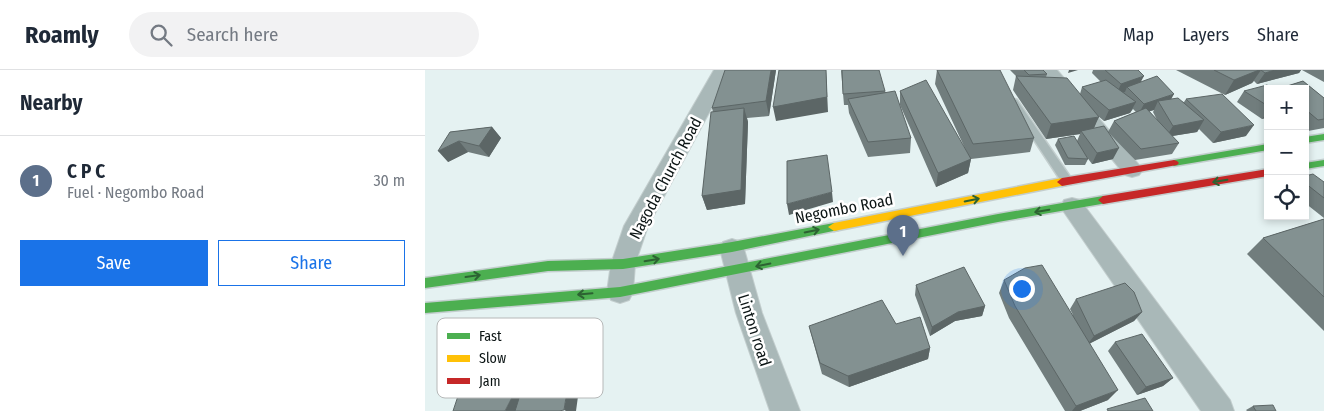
<!DOCTYPE html>
<meta charset="utf-8">
<style>
:root{--surface:#fff;--page:#f2f2f3;--text:#1f2937;--muted:#747a83;--line:#e0e1e3;--accent:#1a73e8}
body{margin:0;font-family:"Fira Sans Condensed",sans-serif;background:var(--page);color:var(--text)}
.controls{position:absolute;right:15px;top:15px;display:grid;overflow:hidden;border-radius:0px;box-shadow:0 2px 8px #0003}
.controls button{width:45px;height:45px;display:grid;place-items:center;padding:0;border:0;border-bottom:1px solid var(--line);background:var(--surface);color:var(--text);font:25px sans-serif}
.you{position:absolute;left:596px;top:218px;width:18px;height:18px;margin:-12px;border:4px solid #fff;border-radius:50%;background:#1a73e8;box-shadow:0 0 0 8px #1a73e833}
.badge{display:grid;place-items:center;width:32px;height:32px;border-radius:50%;background:var(--accent);color:#fff;font-size:16px;font-weight:700}
.pin{position:absolute;translate:-50% -41px;filter:drop-shadow(0 1px 2px #0008)}
.pin::after{content:'';position:absolute;top:26px;width:18px;height:15px;background:inherit;clip-path:polygon(0 0,100% 0,50% 100%)}
.list{margin:0;padding:0;list-style:none}
h2{display:flex;justify-content:space-between;align-items:center;height:65px;margin:0;padding:0 20px;font-size:21px}
h2 small{font-size:16px;font-weight:400;color:var(--muted)}
.list li{display:grid;grid-template-columns:32px 1fr auto;gap:15px;align-items:center;box-sizing:border-box;height:90px;padding:0 20px;border-top:1px solid var(--line)}
.list b{display:block;font-size:19px;white-space:nowrap}
.list p{margin:0;font-size:16px;white-space:nowrap;color:var(--muted)}
.list em{font-size:16px;font-style:normal;color:var(--muted)}
.actions{display:flex;gap:10px;padding:15px 20px}
.actions a{flex:1;padding:11px 0;border:1px solid var(--accent);border-radius:0px;text-align:center;font-size:18px;color:var(--accent)}
.actions .main{background:var(--accent);color:#fff}
.icon{flex:none;width:28px;height:28px;fill:none;stroke:currentColor;stroke-width:2;stroke-linecap:round;stroke-linejoin:round}
.map{position:relative;flex:none;width:899px;height:341px;overflow:hidden}
header{display:flex;align-items:center;gap:30px;box-sizing:border-box;height:70px;padding:0 25px;background:var(--surface);border-bottom:1px solid var(--line)}
header strong{font-size:24px}
nav{display:flex;gap:28px;margin-inline-start:auto;font-size:18px}
.search{width:350px;height:45px;background:var(--page);display:flex;align-items:center;gap:12px;box-sizing:border-box;padding:0 18px;border-radius:28px;color:var(--muted);font-size:19px}
main{display:flex}
aside{flex:1;background:var(--surface)}
.map>svg:first-child{display:block}
</style>
<header>
<strong>Roamly</strong>
<div class="search"><svg class="icon" aria-label="search" viewBox="0 0 24 24"><circle cx="10" cy="10" r="6"/><path d="M15 15l6 6"/></svg>Search here</div>
<nav><a>Map</a><a>Layers</a><a>Share</a></nav>
</header>
<main>
<aside>
<h2>Nearby<small></small></h2>
<ul class="list">
<li><span class="badge" style="background:#5c6f8a">1</span><div><b>C P C</b><p>Fuel · Negombo Road</p></div><em>30 m</em></li>
</ul>
<div class="actions"><a class="main">Save</a><a>Share</a></div>
</aside>
<div class="map">
<svg width="899" height="341" viewBox="0 0 899 341">
<rect width="100%" height="100%" fill="#e5f2f2"/>
<g fill="none" stroke-linecap="round" stroke-linejoin="round">
<defs>
<path id="lane" d="M589,29L592,30L646,108L648,111L646,114H638L584,32Z"/>
<path id="street" d="M289,0H307L223,156L210,194L208,222L204,230L195,233L186,230L182,222L186,194L199,156Z
M614,0H632L714,95L718,100L714,105L707,107L700,105Z
M647,128L655,130L805,330L809,341H776L639,142L636,136L639,130Z
M307,169L316,172L319,179L337,243L375,341H345L311,243L295,179L298,172Z"/>
<path id="fast" d="M899,64V70L880,73V67Z
M843,74V80L749,96L744,93L749,90Z
M899,90V96L880,99V93Z
M678,126L682,127L683,130L682,133L573,152L195,227L0,243V233L195,217L573,144Z
M409,153L415,157L413,160L307,182L198,199L123,201L0,218V208L123,191L198,189L307,172Z"/>
<path id="slow" d="M637,108L642,112L641,115L409,161L403,157L409,153Z"/>
<path id="jam" d="M749,90L752,91L754,93L752,95L637,116L632,112L637,108Z
M843,99V106L678,134L673,130L678,126Z"/>
</defs>
<!-- lane casing -->
<use href="#lane" stroke="#c3cece" stroke-width="3"/>
<!-- street casing -->
<use href="#street" stroke="#c3cece" stroke-width="2"/>
<!-- fast casing -->
<use href="#fast" stroke="#c3cece" stroke-width="3"/>
<!-- slow casing -->
<use href="#slow" stroke="#c3cece" stroke-width="3"/>
<!-- jam casing -->
<use href="#jam" stroke="#c3cece" stroke-width="3"/>
<!-- lane -->
<use href="#lane" fill="#a9b8b8" fill-rule="evenodd"/>
<!-- street -->
<use href="#street" fill="#a9b8b8" fill-rule="evenodd"/>
<!-- fast -->
<use href="#fast" fill="#4caf50" fill-rule="evenodd"/>
<!-- slow -->
<use href="#slow" fill="#ffc107" fill-rule="evenodd"/>
<!-- jam -->
<use href="#jam" fill="#c62828" fill-rule="evenodd"/>
</g>
<!-- wall -->
<path fill="#717d7d" fill-rule="evenodd" d="M351,0L344,46L322,48L323,52L320,134L282,140L277,126L288,42L287,38Z
M416,0L460,21L486,68L485,83L443,87L424,43L423,35H419Z
M512,0L609,68L605,82L546,89L543,103L511,117L475,35V21L544,87L510,14Z
M585,0H618L622,4L621,7L655,24L657,17L676,12L667,3L668,0H713L716,12L747,29L759,32L761,29L821,66L788,73L774,59L772,62L747,66L754,73L747,84L710,90L683,62L689,51L711,42L708,39L705,43L679,51L673,46L669,59L688,89L667,94L661,86L663,89L660,95H640L630,75L633,69L652,71L655,64L621,69L588,20L591,6ZM729,40L728,42L732,50L724,41Z
M751,0H876L874,3L832,14L829,11L827,13L800,25Z
M877,0H899V12Z
M878,11L899,28V58L883,61L880,58V19H856V18Z
M843,19V47L837,49L812,32L819,21Z
M67,57L76,68L64,87L43,82L23,92L25,62Z
M880,106L899,112V148L880,133Z
M899,149V261L822,184L838,168Z
M579,210L648,245L645,239L651,229L717,242L709,251L665,273L683,330L655,341H640L584,248L574,223Z
M491,215L560,236L557,246L530,251L505,266L490,225Z
M471,254L505,278L503,289L424,317L397,304L384,256Z
M690,272L748,308L738,316L712,325L683,281Z
M828,336L851,341H822L821,340Z"/>
<!-- shaded-wall -->
<path fill="#5c6666" d="M346,0H351L344,46L341,31Z
M401,0L403,42L351,51L348,37Z
M644,0H653L643,3Z
M834,0H836L827,13L800,25L809,10Z
M850,0H876L874,3L832,14L840,3Z
M719,6L713,17H702L700,22L691,25L696,14Z
M749,24L743,35L733,31L729,40L713,45L719,34Z
M711,32L705,43L679,51L684,40Z
M319,38L323,52L320,134L282,140L277,126Z
M843,42V47L837,49Z
M674,47L667,62L656,61L655,64L621,69L626,54Z
M779,50L772,62L741,67L748,56Z
M829,55L821,66L788,73L796,62Z
M67,57L76,68L64,87L54,76Z
M34,71L43,82L23,92L13,81Z
M694,78L688,89L667,94L672,83Z
M546,89L543,103L511,117L513,103Z
M407,122L408,132L364,145L362,134Z
M560,236L557,246L530,251L505,266L507,257L533,242Z
M717,242L709,251L662,275L669,266Z
M152,259L161,268L151,341H141L139,340Z
M505,278L503,289L424,317L423,306Z
M106,305L96,341H80L97,308Z
M748,308L738,316L712,325L721,317Z
M693,320L683,330L655,341H647L651,336Z"/>
<!-- building -->
<path fill="#839191" stroke="#5c6666" d="M300,0H346L341,31L287,38Z
M354,0H401L402,27L348,37Z
M417,0H454L460,21L418,24Z
M512,0H575L609,68L548,74Z
M599,0H618L622,4L604,5Z
M680,0H713L719,6L696,14Z
M789,0H834L809,10Z
M836,0H850L840,3Z
M591,6L642,8L674,47L626,54Z
M732,6L749,24L719,34L702,17Z
M501,10L546,89L513,103L475,21Z
M681,10L711,32L684,40L657,17Z
M878,11L899,28V49L893,50L880,39V19H857L856,18Z
M842,15L848,19H843V36L819,21Z
M470,21L486,68L443,72L423,29Z
M797,24L829,55L796,62L761,29Z
M753,28L779,50L748,56L733,31Z
M319,38L316,120L277,126L286,42Z
M721,38L754,73L716,79L689,51Z
M679,56L694,78L672,83L656,61Z
M67,57L54,76L34,71L13,81L25,62Z
M649,66L663,89L643,88L633,69Z
M402,85L407,122L362,134V91Z
M888,104L899,112V128L880,113V106Z
M899,149V227L838,168Z
M617,195L693,320L651,336L590,236L579,210L600,198Z
M539,197L560,236L533,242L507,257L491,215Z
M700,213L709,222L717,242L669,266L651,229Z
M457,230L471,254L495,247L505,278L423,306L395,293L384,256Z
M152,259L139,340L134,341H90L100,309L106,305L97,308L80,341H28L41,302L64,289L100,292L104,274L120,266Z
M717,264L748,308L721,317L690,272Z
M720,328L728,341H683L682,339Z
M848,335L851,341H831L828,336Z"/>
<!-- one-way arrows -->
<defs><path id="oneway-shaft" d="M-6 0H5M1.5-3L5.5 0L1.5 3" fill="none" stroke-width="1.6" stroke-linecap="round" stroke-linejoin="round" transform="scale(1.25)"/></defs>
<g stroke="#2c6232">
<use href="#oneway-shaft" transform="translate(795 111) rotate(170)"/>
<use href="#oneway-shaft" transform="translate(547 130) rotate(-11)"/>
<use href="#oneway-shaft" transform="translate(617 141) rotate(170)"/>
<use href="#oneway-shaft" transform="translate(387 161) rotate(-11)"/>
<use href="#oneway-shaft" transform="translate(227 190) rotate(-9)"/>
<use href="#oneway-shaft" transform="translate(338 195) rotate(169)"/>
<use href="#oneway-shaft" transform="translate(48 206) rotate(-8)"/>
<use href="#oneway-shaft" transform="translate(160 224) rotate(175)"/>
</g>
<g text-anchor="middle" stroke-width="5" stroke-linejoin="round" paint-order="stroke">
<!-- street labels -->
<g font-size="16" fill="#0b1414" stroke="#fff">
<text transform="translate(240 108) rotate(-62)" y="6">Nagoda Church Road</text>
<text transform="translate(419 138) rotate(-11)" y="6">Negombo Road</text>
<text transform="translate(330 260) rotate(72)" y="6">Linton road</text>
</g>
</g>
<!-- legend -->
<rect x="12" y="248" width="166" height="80" rx="8" fill="#fff" stroke="#b6b8b8" stroke-width="1"/>
<rect x="22" y="263" width="23" height="6" fill="#4caf50"/>
<rect x="22" y="285" width="23" height="7" fill="#ffc107"/>
<rect x="22" y="308" width="23" height="6" fill="#c62828"/>
<g font-size="14" fill="#0b1414">
<text x="54" y="271">Fast</text>
<text x="54" y="293">Slow</text>
<text x="54" y="316">Jam</text>
</g>
</svg>
<div class="controls">
<button>+</button>
<button>−</button>
<button><svg class="icon" aria-label="locate" viewBox="0 0 24 24"><circle cx="12" cy="12" r="6"/><path d="M12 2v4M12 18v4M2 12h4M18 12h4"/></svg></button>
</div>
<div class="you"></div>
<div class="pin badge" style="left:478px;top:186px;background:#5c6f8a">1</div>
</div>
</main>
